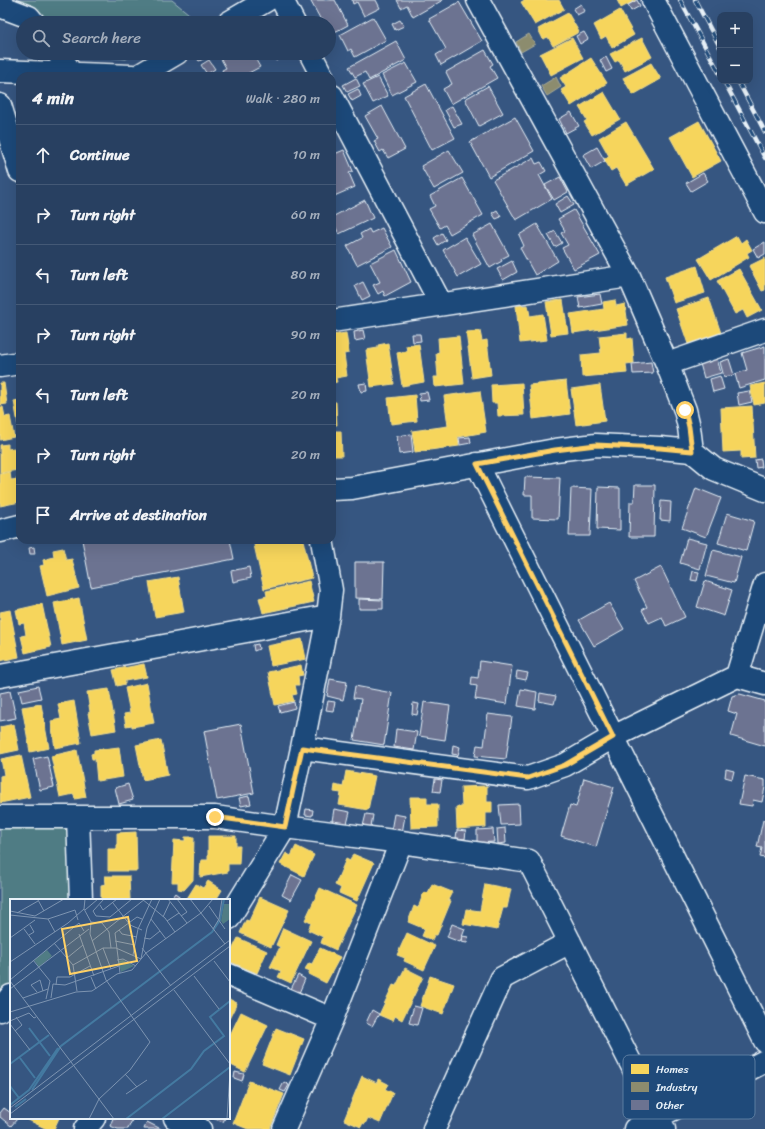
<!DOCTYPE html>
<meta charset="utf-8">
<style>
:root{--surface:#284061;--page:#344b6a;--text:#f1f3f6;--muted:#a5afbd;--line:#445976}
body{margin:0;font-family:Sriracha,sans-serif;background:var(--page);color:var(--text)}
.controls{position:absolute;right:12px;top:12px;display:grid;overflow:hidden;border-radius:8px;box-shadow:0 4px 16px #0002}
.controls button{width:36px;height:36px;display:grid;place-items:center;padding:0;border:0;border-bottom:1px solid var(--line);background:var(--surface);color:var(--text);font:20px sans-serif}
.stop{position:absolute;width:12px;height:12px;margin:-9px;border:3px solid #ffd166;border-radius:50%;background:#fff}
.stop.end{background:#ffd166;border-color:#fff;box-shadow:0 1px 4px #0008}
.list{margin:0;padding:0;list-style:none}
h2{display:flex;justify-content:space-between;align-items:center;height:52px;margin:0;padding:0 16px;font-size:17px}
h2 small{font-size:13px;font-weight:400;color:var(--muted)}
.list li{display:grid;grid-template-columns:26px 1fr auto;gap:12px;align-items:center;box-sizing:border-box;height:60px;padding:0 16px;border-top:1px solid var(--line)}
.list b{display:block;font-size:15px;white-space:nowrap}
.list em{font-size:13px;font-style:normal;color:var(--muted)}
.icon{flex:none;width:22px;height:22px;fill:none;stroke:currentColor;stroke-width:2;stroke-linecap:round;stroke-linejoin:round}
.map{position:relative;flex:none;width:765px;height:1129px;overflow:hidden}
.search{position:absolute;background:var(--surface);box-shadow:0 4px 16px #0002;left:16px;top:16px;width:320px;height:44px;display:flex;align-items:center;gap:10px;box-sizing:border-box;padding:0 14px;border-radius:22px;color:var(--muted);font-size:15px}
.panel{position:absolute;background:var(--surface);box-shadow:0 4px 16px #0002;left:16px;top:72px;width:320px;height:472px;border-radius:12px}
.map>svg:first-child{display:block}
</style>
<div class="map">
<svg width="765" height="1129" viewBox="0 0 765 1129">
<rect width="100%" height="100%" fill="#365681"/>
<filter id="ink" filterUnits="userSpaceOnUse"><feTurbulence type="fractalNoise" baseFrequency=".025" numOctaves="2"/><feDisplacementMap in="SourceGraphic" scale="8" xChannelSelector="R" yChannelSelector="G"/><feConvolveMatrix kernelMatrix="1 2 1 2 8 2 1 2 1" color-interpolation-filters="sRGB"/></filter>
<g filter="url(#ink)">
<!-- green -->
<path fill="#507c84" stroke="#9cb6be" d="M17,0H172L194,18L185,23H50L40,14Z
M82,53H136L126,59L84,55Z
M62,826L69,833L72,900H11V983L0,996V828Z"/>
<!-- homes -->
<path fill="#f6d55c" stroke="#f2dd8b" d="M525,0H559L564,9L535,25L521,2Z
M617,0H636L621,8Z
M620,10L634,35L612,48L606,36L601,39L594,25Z
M568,13L579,32L553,46L548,37L543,39L538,29Z
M572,38L583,58L551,75L540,54Z
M642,38L652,57L625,71L619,60L615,62L610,54Z
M591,58L607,83L571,106L561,90L566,87L560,78Z
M651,63L661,79L633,95L623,78Z
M604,92L620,119L592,135L584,122L587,120L579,107Z
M699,121L721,161L692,177L670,137Z
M626,122L654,169L626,185L616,168L611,171L604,159L609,156L599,138Z
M737,236L741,243L746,239L752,250L747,253L749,257L711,280L698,259Z
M765,258V290L762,291L749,266Z
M697,266L705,293L674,303L665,277Z
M739,269L762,310L747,318L743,310L735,314L717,281Z
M709,298L721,333L688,344L676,309Z
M563,300L568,333L551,335L546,302Z
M615,300L616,306L625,304L628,325L573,333L570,314L604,309L603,302Z
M528,305L530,316L543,314L547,340L520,343L516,306Z
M480,331L482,341L487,340L491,375L472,378L466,332Z
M346,333L349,353L344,354L347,376L336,378L337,382L332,383V335Z
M627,333V339L632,338L634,363L626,364L627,373L582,377L581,355L601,353L599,336Z
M459,336L464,384L435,387L434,377H438L436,353L439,352L438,338Z
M388,343L394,384L371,387L366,350L378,348V345Z
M419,344L424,382L402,386L397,353L407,351L406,346Z
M566,381L570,414L533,419L529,385Z
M0,383H4L7,404L0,405Z
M522,383L524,415L498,416L497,403H492L491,385Z
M765,383V403L754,405L750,386Z
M600,385L605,421L576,425L571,389Z
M18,390H20V423L18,424L14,401L19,400Z
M480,391L486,432L458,437L459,446L415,452L412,431L448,426L444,396Z
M415,395L417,421L391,424L388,398Z
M332,402H336L337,425H332Z
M752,406L755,458L741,459V451L723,452L721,408Z
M0,407H3L5,417L10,416L14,437L0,440Z
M332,431H341L342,456H332Z
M8,444V449L14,448L18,470L0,473V445Z
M10,472L11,480L18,479L20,502L0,506V474Z
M269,540H303L312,578L264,589L254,545Z
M63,548L66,560L72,559L79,588L47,596L40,566L44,565L43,560L54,557L53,550Z
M178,577L184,612L155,617L149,582Z
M309,581L314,602L263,613L259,598L267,596L266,591Z
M79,598L87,640L62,645L54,603Z
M42,604L51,647L25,653L21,636L26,635L24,623L19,624L16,610Z
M10,610L19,657L0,661V612Z
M302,639L306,659L271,666L267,646Z
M144,664L147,677L125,681V684L117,686L113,670Z
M301,665L303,675L298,676L299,685H295L297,694L292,695L294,701L275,705L268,672Z
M147,683L154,723L132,727V725L126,726L124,714L130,713L125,688Z
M109,689L116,730L92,734L88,713L90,712L87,692Z
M74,701L81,743L55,748L51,721L61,719L58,704Z
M41,704L49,748L30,752L22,707Z
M14,724L19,750L0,754V727Z
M161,740L168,775L143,780L136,745Z
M119,747L123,777L97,781L95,759H92L91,754L94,753V750Z
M77,750L86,797L75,799L74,794L60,797L51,756Z
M21,755L30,797L0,803V776L4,775L1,759Z
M346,771L375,776L368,810L339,805L341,793L334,792L335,785L343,787Z
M487,786V802H492V813H486V827L457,829L456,807H462L461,787Z
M410,797H427V804H438V827L411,828Z
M136,832L137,871H108V849H117V833Z
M208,836H236V846H240L239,864H228V872L200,877L201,860H208Z
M185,837H194L193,880L184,890L178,889V882H172L174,840L185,841Z
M296,846L314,855L304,876L280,864L286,853L291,856Z
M353,854L374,863L357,901L339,893L341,888L335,885L346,859L350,861Z
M105,876H129L130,900H101V885L106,884Z
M208,881L222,890L216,900H186L196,884L203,888Z
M432,884L452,892L448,900L451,901L437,935H434L432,940L422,936L425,929L408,922L414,906L418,908L424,892L428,893Z
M485,884L511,889L507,908H503L497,930L463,924L466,909L480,911Z
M320,888L357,905L336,950L321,943L323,937L308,930L311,923L305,920Z
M260,897L289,910L271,947L240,933L246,920L249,921Z
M283,928L311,941L291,983L278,977L281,971L270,967L280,947L276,945Z
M407,933L435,946L424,970L404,961L405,958L397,955Z
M238,938L267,951L257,973L229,961V949L232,950Z
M320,948L340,957L326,983L308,974L310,971L305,969L309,963L312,964Z
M405,968L423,977L402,1020L395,1016L393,1021L379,1015L393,985L396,986Z
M430,976L454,984L443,1014L420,1006Z
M229,999L237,1003L229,1019Z
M241,1012L268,1025L245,1072L229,1064V1037Z
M276,1028L304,1039L290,1075L262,1064Z
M362,1076L377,1083L378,1079L388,1084L385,1089L393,1093L380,1123L368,1118L365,1124L363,1123L361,1127L344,1120Z
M249,1081L284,1094L270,1129H248L233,1123Z
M24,1118H59L54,1129H47Z"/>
<!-- industry -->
<path fill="#8c8c6e" stroke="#a8aa97" d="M529,34L535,44L521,52L516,42Z
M556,77L561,87L547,96L541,86Z"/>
<!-- building -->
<path fill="#6c7391" stroke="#e8f1f8" d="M310,0H335L348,25L331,34L329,31V23H325L323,19L321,20Z
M352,0H376L380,8L364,16L357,2L353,4Z
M397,0H443L413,17L407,5L401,8Z
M637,0L640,6L631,11L628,5Z
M459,2L482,41L441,65L436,55L446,49L429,19Z
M581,4L585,11L577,15L573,9Z
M373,17L386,40L355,57L351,49L348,51L340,35Z
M400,20L404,26L395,30L392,24Z
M584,32L588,39L580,44L576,36Z
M396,41L406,60L369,80L365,72L355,77L349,67Z
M485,50L493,64L490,66L497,78L451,104L443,89L452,84L446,72Z
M203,53H206L208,57L199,61L196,57Z
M226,53H252L260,67L243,76H224L222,70L226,68L221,59L228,56Z
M272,53H291L276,61Z
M606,57L612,69L606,72L600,60Z
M209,60L215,69L207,74L201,65Z
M406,63L417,82L392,95L382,75Z
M378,77L388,96L373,103L363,84Z
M356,78L360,86L347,92L343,85Z
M426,84L455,138L432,150L404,96Z
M488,86L503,113L479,126L465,99Z
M358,89L361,96L352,101L348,94Z
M382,106L405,149L388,158L383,150L380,152L374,141L378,139L365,116Z
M452,106L462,124L454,127L445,110Z
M571,112L579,126L566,133L559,119Z
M515,117L534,151L489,177L470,142Z
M597,147L605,161L591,169L583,155Z
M344,150L353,171L349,173L355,187L332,197V155Z
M449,150L463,173L434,189L421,166Z
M533,158L536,164L541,162L546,171L539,175L552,199L516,220L493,180Z
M703,173L708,181L691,191L686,183Z
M560,177L568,192L554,200L545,185Z
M462,178L483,215L450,234L445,225L440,228L429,209L435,206L430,196Z
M568,196L574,205L560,213L555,204Z
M365,200L373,218L339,234L332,220V217Z
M497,210L501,217L496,219L492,213Z
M574,210L600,255L574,269L562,248L568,245L561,233L565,231L558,219Z
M492,224L509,255L501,259L502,261L490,268L472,235Z
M537,224L558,261L535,275L520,248L524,246L519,235Z
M382,228L392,247L357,265L347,246L362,238L360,234L369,229L371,233Z
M555,231L562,243L555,247L548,235Z
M442,233L446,240L438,245L434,238Z
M465,237L481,264L458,277L443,250Z
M765,242V254L758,258L753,249Z
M396,250L411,282L385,296L383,291L378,294L373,285L380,282L370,263Z
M512,261L517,272L503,280L497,269Z
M363,282L370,296L362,300L355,286Z
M600,294L602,304L580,308L578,297Z
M363,330L365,339L355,341L354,332Z
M412,334H420L421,341L413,342Z
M765,346V380L739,388L735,374L747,370L742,353Z
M716,355L721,373L704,378L699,360Z
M729,359L734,375L724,377L720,362Z
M651,362L653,373L633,374L632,364Z
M720,376L724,389L713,392L710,379Z
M366,383L367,391L361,392L359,384Z
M749,391L752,402L739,405L737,393Z
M427,392L429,400L420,401L419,393Z
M411,434L413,452L399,454L397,436Z
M470,437L471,443L460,445L459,438Z
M761,459L762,467L756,468L755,460Z
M525,477L560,478L558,519L532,518V495H524Z
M635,485H655L654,537H629L630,502H634Z
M598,487L620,488V530L597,529Z
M571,488L592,489L590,536H569Z
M696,488L721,498L706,537L682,528Z
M661,501L671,502L670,521L660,520Z
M727,513L754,521L746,551L718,543Z
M687,538L707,543L700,569L680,563Z
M82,540H230L234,559L91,587Z
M34,547L35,554H30L29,548Z
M713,550L741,557L734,583L706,576Z
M355,562H384L383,599L355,598Z
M249,567L251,578L233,582L231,571Z
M661,567L685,617L666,626L662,617L649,623L642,610L647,607L634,581Z
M693,571L699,572L697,581L691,580Z
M705,581L732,590L724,616L697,607Z
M359,599L383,600V609H359Z
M609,603L624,629L594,646L579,620Z
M258,644L259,649L254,651L253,645Z
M480,661L512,666L507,704L475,699L477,686L471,685L472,677L478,678Z
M517,671L528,673L526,680L516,678Z
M330,679L347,682L343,700L327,696Z
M38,686L41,698L22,702L19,690Z
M355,686L392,693L384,745L354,740L361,699L353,698Z
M521,689L537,692L535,709L518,706Z
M10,691L16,718L0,721V693Z
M540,693L556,696L554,704L539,701Z
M740,694L765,701V746L731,736L737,714L728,711L732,696Z
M328,701L335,702L333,711L326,710Z
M294,702L295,708L280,712L278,706Z
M424,702L450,706L445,740L419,736Z
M413,703L419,704L417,715L412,714Z
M488,714L512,717L506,759L475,756L477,745L484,746Z
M241,724L254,793L217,800L204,731Z
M396,729L417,732L414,750L394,747Z
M453,745L460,747L458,755L452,754Z
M47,756L54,787L40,790L33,759Z
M726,769L734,771L732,779L725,777Z
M745,776L765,780V787L762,802L753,800L752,806L739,804Z
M584,778L614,787L596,847L561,836L570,805L576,807Z
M435,779L442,780L440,792L433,791Z
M128,784L133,800L119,804L115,788Z
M249,796L251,804L241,806L239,798Z
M519,804L520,824L501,825L499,805Z
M306,809L313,810L312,816L305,815Z
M334,809L350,812L347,824L332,821Z
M366,814L373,815L371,827L363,826Z
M394,814L405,816L402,833L391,831Z
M763,820H765V858L760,857L762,848L757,847Z
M505,828L506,843L498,844L497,829Z
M493,829L494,842L477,843V830Z
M457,830L466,831L465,839L456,838Z
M292,875L302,880L291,900L282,895Z
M175,893L179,896L177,900L172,897Z
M452,924L465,929L460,942L447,937Z
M462,936L468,937L467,943L461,942Z
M298,975L305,979L299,993L291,989Z
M414,1006L422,1008L417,1025L409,1023Z
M372,1010L379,1014L372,1026L366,1023Z
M235,1072L244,1074L242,1081L234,1078Z
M284,1082L289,1085L285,1092L280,1090Z
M4,1108L11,1113V1118L17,1119L11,1126L0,1117V1113Z
M113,1118H133L128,1129H118L110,1126Z
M212,1118H225L223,1122Z
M147,1122L161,1129H144Z"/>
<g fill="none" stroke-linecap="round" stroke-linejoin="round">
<defs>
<path id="minor" d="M282,0L294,23
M478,0L629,276L667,364L685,410L689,427L692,451
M653,0L765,212
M0,6L29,17L34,23
M228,23L267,0
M58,53L72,74
M310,53L322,76
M0,71L132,76
M138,76L177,53
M332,96L441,304
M0,105L20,171
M332,321L629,276
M667,364L765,330
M0,366L20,363
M477,464L765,1041
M332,489L352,488L555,450L596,445L660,448L692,451L714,469L765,490
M0,531L20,526
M0,676L328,616
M737,676L765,684
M302,748L528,778L565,765L613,737L737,676L765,584
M0,817H215L285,827L401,842L529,861L664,1129
M78,817L81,900
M229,918L285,827L302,748L328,616L331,590L322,540
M229,975L332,1019
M0,1010L11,996
M175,1118L200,1129
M85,1129L94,1118
M284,1129L332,1019L401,842
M434,1129L502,978L570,942
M635,1129L765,1061"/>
</defs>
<!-- minor casing -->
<use href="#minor" stroke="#e8f1f8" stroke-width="25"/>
<!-- minor -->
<use href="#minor" stroke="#1f4a7a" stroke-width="22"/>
<defs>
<path id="rail" d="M680,0L720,74
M695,0L720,47
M724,81L765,158
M738,81L765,132"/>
</defs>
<!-- rail casing -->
<use href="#rail" stroke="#e8f1f8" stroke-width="4.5"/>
<!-- rail -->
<use href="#rail" stroke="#1f4a7a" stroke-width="3" stroke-dasharray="9" stroke-linecap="butt"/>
</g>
</g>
<g fill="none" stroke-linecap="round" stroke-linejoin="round" filter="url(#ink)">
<!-- route -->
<path stroke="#ffd166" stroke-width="5" d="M215,817L285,827L302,748L528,778L565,765L613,737L477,464L555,450L596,445L660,448L692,451L689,427L685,410"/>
</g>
<!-- overview -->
<g transform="translate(10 899)">
<rect width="220" height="220" fill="#365681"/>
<path d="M214,5H220V20L213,25L211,22ZM37,51L42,57L29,68L24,61ZM113,61L124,67L111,73L108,62Z" fill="#507c84"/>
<path fill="none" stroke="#447aa1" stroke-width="2" d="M19,129L40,157M10,159L25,179M0,165L39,136M0,187L9,199M22,191L51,147L202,33L210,21L214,0M0,206L19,191L48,149M5,208L16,200M116,220L181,170L194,152L214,137L200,118L220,102M152,220L220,168"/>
<path fill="none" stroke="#7d94b1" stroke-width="1" d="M94,0L83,12L86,17L100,18L122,0M132,0L155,19L165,33M158,0L177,24M167,0L177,13L171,17M180,0L215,45M28,1L34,12M103,4L120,26L132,31M90,6L93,11L107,0M199,7L215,30M74,10L81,23L80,35L96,81L140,143L120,171L89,200L79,220M75,11L88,0M0,12L25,17L54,0M7,14L28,2M0,16L38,20L65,11L68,21M153,18L160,3M38,20L45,33M141,20L156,40M157,22L169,14M81,23L92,24L99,33L101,49M14,30L25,45M203,30L209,20L212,0M109,31L112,35L127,38M69,35L84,77M19,36L24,33L20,26M0,39L25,21M134,39L140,40L150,32M82,42L135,0M105,42L125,46M44,44L63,66L67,92M93,49L101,70M132,49L161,87M123,56L128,30L142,0M57,59L73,46M23,61L40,82L36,100M107,61L113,60L126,67M204,62L220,83M0,63L58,24L74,10L75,0M63,66L93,49H106L131,60L137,29L150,0M110,74L105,34L127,18L132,20M184,77L209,110M81,78L86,90M0,81L69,24L74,32M0,82L61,163M46,86L47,78H60L80,67M0,90L79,30M164,91L220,165M27,93L21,86L30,81L33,92M13,99L38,90M41,99L43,85L55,86L109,67M0,113L66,93L82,92L107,75L122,71L136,54L191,14L203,0M0,122L19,114L24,119L26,118M0,125L20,151M5,132L12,126L6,118M61,163L104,220M115,175L127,188M116,195L137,181M0,209L220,41M0,215L220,47M217,220L220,173"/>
<path fill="#ffd166" fill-opacity="0.15" stroke="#ffd166" stroke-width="2" d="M118,18L127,62L60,75L52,30Z"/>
<rect width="220" height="220" fill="none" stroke="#e8f1f8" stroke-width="2"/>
</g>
<!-- legend -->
<rect x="623" y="1055" width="132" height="64" rx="6" fill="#1f4a7a" stroke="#5b7ca0" stroke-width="1"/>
<rect x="631" y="1064" width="18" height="10" fill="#f6d55c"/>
<rect x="631" y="1082" width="18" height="10" fill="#8c8c6e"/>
<rect x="631" y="1100" width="18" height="10" fill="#6c7391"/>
<g font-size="11" fill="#e8f1f8">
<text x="656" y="1073">Homes</text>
<text x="656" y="1091">Industry</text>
<text x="656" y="1109">Other</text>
</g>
</svg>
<div class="controls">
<button>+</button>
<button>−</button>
</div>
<div class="stop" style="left:685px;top:410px"></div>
<div class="stop end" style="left:215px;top:817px"></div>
<div class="search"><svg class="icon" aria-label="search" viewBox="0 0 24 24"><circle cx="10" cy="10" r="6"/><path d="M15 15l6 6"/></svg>Search here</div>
<section class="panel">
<h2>4 min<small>Walk · 280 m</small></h2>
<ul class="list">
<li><svg class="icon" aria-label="ahead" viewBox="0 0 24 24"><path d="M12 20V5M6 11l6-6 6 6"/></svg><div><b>Continue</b></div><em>10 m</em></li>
<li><svg class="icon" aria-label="right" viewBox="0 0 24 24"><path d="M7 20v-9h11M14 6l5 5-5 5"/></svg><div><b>Turn right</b></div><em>60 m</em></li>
<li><svg class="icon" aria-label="left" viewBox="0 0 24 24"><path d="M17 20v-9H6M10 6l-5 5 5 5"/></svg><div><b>Turn left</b></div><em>80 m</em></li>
<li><svg class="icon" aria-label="right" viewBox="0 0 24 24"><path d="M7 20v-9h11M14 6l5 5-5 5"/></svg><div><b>Turn right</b></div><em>90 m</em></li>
<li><svg class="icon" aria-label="left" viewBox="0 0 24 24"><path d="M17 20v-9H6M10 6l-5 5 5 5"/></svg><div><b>Turn left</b></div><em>20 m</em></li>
<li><svg class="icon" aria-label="right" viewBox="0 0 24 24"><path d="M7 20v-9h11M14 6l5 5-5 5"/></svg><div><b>Turn right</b></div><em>20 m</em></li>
<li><svg class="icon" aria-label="arrive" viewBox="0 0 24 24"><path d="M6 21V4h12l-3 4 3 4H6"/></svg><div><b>Arrive at destination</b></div></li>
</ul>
</section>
</div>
